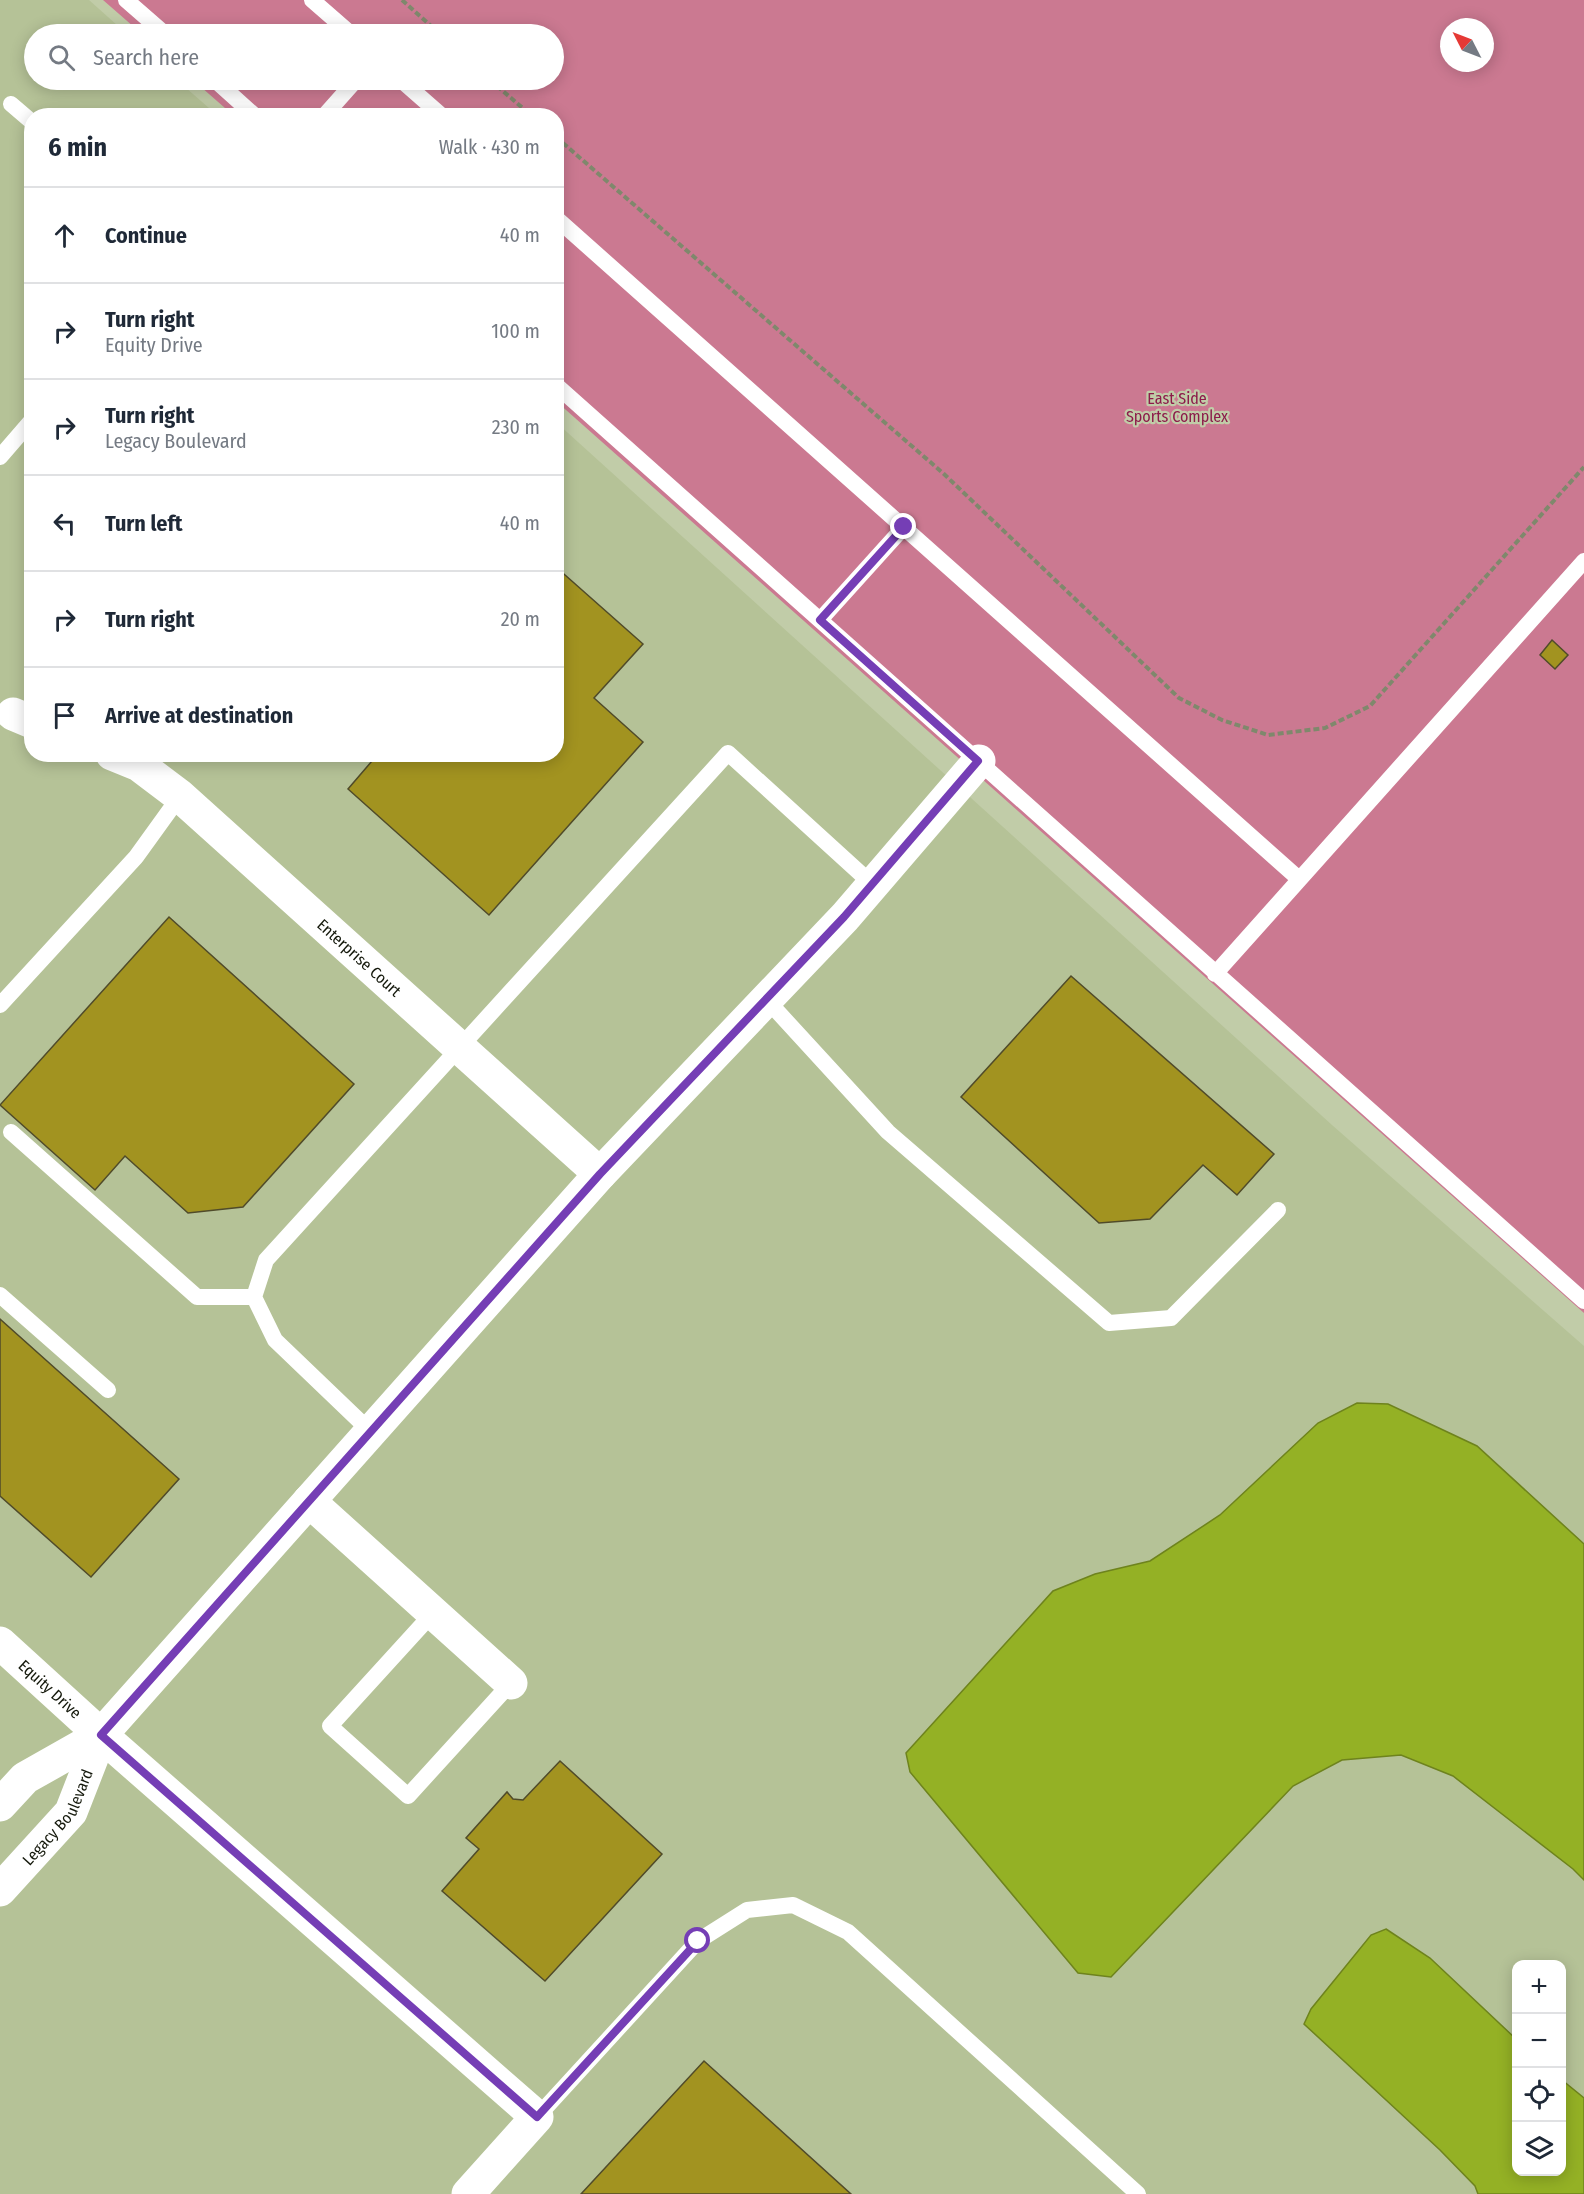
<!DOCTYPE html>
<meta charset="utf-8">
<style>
:root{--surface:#fff;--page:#f6f6f7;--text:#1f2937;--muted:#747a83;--line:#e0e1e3}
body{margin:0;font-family:"Fira Sans Condensed",sans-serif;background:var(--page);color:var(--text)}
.controls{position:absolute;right:18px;bottom:18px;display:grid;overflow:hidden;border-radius:12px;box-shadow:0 3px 15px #0003}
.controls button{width:54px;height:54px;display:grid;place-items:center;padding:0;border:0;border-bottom:2px solid var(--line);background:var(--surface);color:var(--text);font:30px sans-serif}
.compass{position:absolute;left:1440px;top:18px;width:54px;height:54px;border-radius:50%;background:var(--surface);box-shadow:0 3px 15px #0003;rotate:312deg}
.stop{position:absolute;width:18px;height:18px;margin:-14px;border:4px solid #753eb5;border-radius:50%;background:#fff}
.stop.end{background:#753eb5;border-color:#fff;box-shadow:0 2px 6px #0008}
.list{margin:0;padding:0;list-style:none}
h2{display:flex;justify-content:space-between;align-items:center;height:78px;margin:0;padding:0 24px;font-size:26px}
h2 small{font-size:20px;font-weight:400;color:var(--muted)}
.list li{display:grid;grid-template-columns:39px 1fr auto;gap:18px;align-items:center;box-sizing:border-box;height:96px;padding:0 24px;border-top:2px solid var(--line)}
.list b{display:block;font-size:22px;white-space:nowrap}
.list p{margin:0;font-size:20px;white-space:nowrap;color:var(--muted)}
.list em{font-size:20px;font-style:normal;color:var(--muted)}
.icon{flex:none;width:33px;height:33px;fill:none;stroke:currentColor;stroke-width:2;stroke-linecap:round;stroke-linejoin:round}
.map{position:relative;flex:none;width:1584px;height:2194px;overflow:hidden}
.search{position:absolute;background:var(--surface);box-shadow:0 3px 15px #0003;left:24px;top:24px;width:540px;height:66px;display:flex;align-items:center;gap:15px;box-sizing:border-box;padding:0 21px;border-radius:33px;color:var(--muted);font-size:22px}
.panel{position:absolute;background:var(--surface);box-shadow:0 3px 15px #0003;left:24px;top:108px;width:540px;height:654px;border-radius:24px}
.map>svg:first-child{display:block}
</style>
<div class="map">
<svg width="1584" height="2194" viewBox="0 0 1584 2194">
<rect width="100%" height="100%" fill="#c1cca8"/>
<!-- built -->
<path fill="#b5c297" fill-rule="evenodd" d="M0,0H89L127,34H34V80H177L217,115L32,116V754H556L557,423L1332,1125L1584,1346V2194H0ZM1516,1964H1562V2172H1516Z"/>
<!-- green -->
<path fill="#cb7991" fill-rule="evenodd" d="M103,0H1584V1313L557,402L556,116L233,115L193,80H554V34H142ZM1449,27H1485V63H1449Z"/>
<!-- water -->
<path fill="#94b125" stroke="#6e831d" stroke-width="1.5" d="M1357,1403L1388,1404L1477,1446L1584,1544V1880L1573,1869L1453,1776L1401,1755L1342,1760L1293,1786L1111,1977L1078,1973L910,1772L906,1753L1053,1591L1095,1574L1150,1561L1220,1515L1318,1423Z
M1386,1929L1430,1958L1516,2039V2172H1562V2080L1584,2098V2194H1478L1475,2186L1440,2150L1304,2024L1311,2009L1371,1935Z"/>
<!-- building -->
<path fill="#a29320" stroke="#504b2a" stroke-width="1.5" d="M556,567L643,644L594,698L643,742L489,915L348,789L378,754H556Z
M1552,640L1568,655L1555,669L1540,655Z
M169,917L354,1084L243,1207L188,1213L125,1156L95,1190L0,1105Z
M1071,976L1274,1154L1237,1195L1203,1165L1150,1219L1099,1223L961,1097Z
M0,1319L179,1479L91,1577L0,1496Z
M560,1761L662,1854L545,1981L442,1891L479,1849L466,1838L507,1792L513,1799L523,1800Z
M704,2061L851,2194H581Z"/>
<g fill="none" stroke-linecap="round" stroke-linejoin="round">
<!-- path -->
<path stroke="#7f886c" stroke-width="4" stroke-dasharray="6 3" stroke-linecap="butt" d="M402,0L440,34
M490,80L532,116
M556,137L944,474L1179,698L1222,720L1268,735L1325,728L1370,706L1584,467"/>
<!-- lane -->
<path stroke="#fff" stroke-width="16" d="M126,0L165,34
M312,0L351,34
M215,80L255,116
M401,80L442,116
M11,104L32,122
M324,116L356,80
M556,218L1299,879
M556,385L1584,1301
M0,457L32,420
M820,620L904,527
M1215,974L1584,561
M766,999L888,1132L1109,1323L1171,1318L1278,1210
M0,1005L136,857L180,796
M11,1132L197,1297H254
M0,1295L108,1390
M371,1432L275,1340L254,1297L266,1260L728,753L872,884
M433,1613L330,1726L408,1796L511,1683
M537,2117L698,1941L747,1910L793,1905L848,1932L1138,2194"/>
<!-- street -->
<g stroke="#fff" stroke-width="33">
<path d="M13,714L32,722"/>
<path id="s1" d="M112,754L139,765L180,796L600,1174"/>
<path d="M309,1501L511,1683"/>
<path id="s2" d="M0,1643L101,1735L537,2117L468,2194"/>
<path d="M0,1805L25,1778L101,1735L600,1174L845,917L979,761"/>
<path id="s3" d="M0,1890L71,1812L101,1735"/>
</g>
</g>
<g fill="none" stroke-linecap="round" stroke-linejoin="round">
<!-- route -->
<path stroke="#753eb5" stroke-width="8" d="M698,1941L537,2117L101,1735L600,1174L844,917L978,761L820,620L904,527"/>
</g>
<g text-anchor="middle" stroke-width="4.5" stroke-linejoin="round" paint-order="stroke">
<!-- park labels -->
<g font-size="16" fill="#8c1b4a" stroke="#c1cca8">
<text x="1177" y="404">East Side<tspan x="1177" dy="18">Sports Complex</tspan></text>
</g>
<!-- street labels -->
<g font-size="16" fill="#14180b" stroke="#c1cca8">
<text dy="6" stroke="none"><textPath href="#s1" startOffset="322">Enterprise Court</textPath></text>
<text dy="6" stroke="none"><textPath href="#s2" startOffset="68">Equity Drive</textPath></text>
<text dy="6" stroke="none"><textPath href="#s3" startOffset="94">Legacy Boulevard</textPath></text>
</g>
</g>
</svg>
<div class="controls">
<button>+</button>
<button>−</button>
<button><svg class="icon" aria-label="locate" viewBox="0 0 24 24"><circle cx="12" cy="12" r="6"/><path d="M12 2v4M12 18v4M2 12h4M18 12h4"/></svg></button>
<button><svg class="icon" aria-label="layers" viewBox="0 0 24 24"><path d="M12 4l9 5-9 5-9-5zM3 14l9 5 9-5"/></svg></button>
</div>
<svg class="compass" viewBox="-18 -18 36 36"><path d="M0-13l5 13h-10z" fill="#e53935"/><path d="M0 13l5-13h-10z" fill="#747a83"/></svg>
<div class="stop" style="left:698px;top:1941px"></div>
<div class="stop end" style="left:904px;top:527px"></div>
<div class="search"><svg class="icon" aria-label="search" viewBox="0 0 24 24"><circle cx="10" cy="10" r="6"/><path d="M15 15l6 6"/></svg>Search here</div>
<section class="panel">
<h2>6 min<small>Walk · 430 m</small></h2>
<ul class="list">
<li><svg class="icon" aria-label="ahead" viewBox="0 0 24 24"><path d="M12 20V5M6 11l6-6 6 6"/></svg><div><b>Continue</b></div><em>40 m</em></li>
<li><svg class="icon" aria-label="right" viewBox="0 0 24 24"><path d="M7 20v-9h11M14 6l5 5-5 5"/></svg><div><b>Turn right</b><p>Equity Drive</p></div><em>100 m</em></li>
<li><svg class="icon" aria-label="right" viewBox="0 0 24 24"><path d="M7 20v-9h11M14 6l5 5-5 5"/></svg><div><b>Turn right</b><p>Legacy Boulevard</p></div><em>230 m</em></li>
<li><svg class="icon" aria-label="left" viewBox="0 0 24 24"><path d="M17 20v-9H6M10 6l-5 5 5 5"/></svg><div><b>Turn left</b></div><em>40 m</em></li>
<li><svg class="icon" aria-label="right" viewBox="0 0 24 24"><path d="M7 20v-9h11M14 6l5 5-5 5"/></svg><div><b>Turn right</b></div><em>20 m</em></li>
<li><svg class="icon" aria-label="arrive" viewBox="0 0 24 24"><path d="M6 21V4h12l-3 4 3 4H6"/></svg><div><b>Arrive at destination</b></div></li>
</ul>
</section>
</div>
